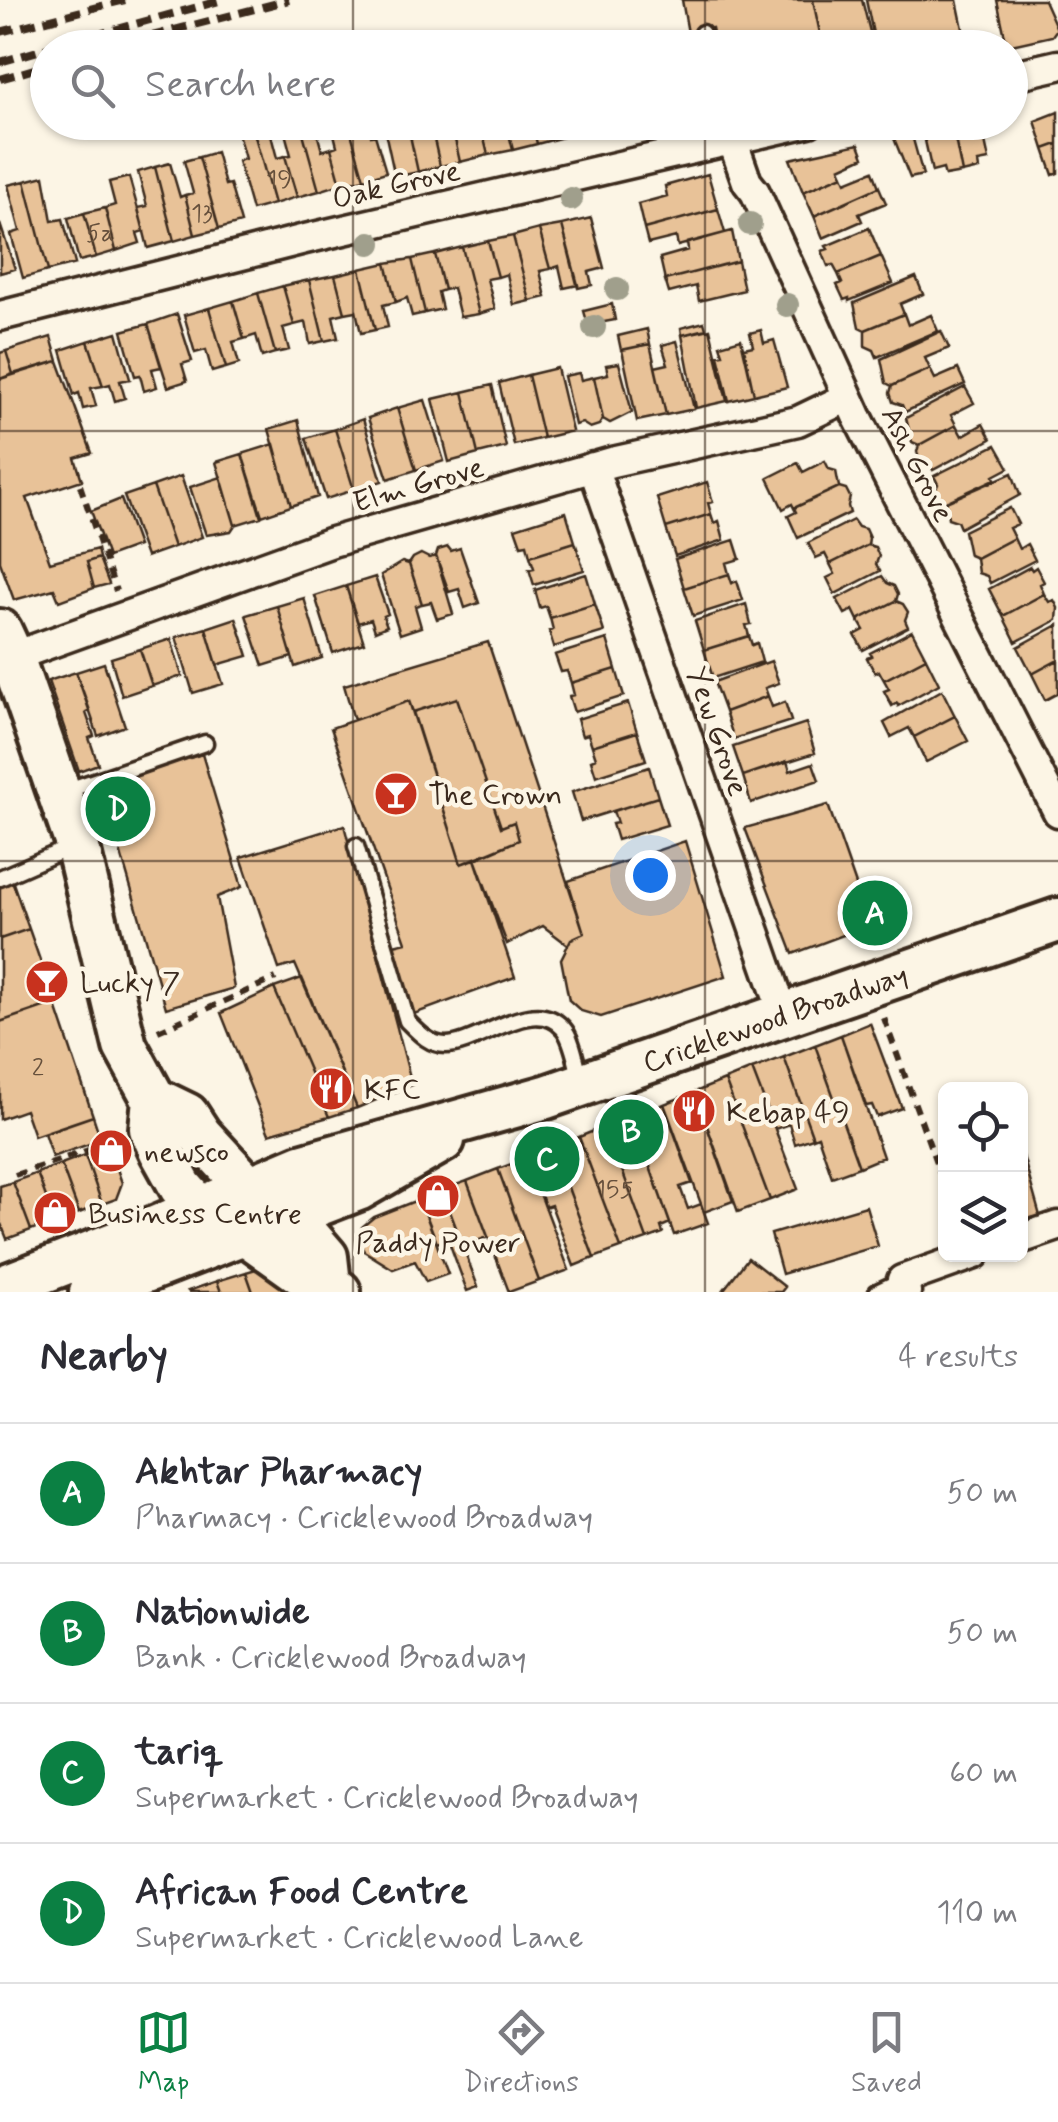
<!DOCTYPE html>
<meta charset="utf-8">
<style>
:root{--surface:#fff;--page:#f7f7f7;--text:#2b2b33;--muted:#7c7c81;--line:#e1e1e2;--accent:#0b8043}
body{margin:0;font-family:Mynerve,sans-serif;background:var(--page);color:var(--text)}
.controls{position:absolute;right:30px;bottom:30px;display:grid;overflow:hidden;border-radius:15px;box-shadow:0 2px 8px #0004}
.controls button{width:90px;height:90px;display:grid;place-items:center;padding:0;border:0;border-bottom:2px solid var(--line);background:var(--surface);color:var(--text);font:50px sans-serif}
.you{position:absolute;left:650px;top:875px;width:35px;height:35px;margin:-25px;border:8px solid #fff;border-radius:50%;background:#1a73e8;box-shadow:0 0 0 15px #1a73e833}
.badge{display:grid;place-items:center;width:65px;height:65px;border-radius:50%;background:var(--accent);color:#fff;font-size:32px;font-weight:700}
.pin{position:absolute;translate:-50% -50%;border:5px solid #fff;box-shadow:0 2px 10px #0006}
.list{margin:0;padding:0;list-style:none}
h2{display:flex;justify-content:space-between;align-items:center;height:130px;margin:0;padding:0 40px;font-size:42px}
h2 small{font-size:32px;font-weight:400;color:var(--muted)}
.list li{display:grid;grid-template-columns:65px 1fr auto;gap:30px;align-items:center;box-sizing:border-box;height:140px;padding:0 40px;border-top:2px solid var(--line)}
.list b{display:block;font-size:38px;white-space:nowrap}
.list p{margin:0;font-size:32px;white-space:nowrap;color:var(--muted)}
.list em{font-size:32px;font-style:normal;color:var(--muted)}
.icon{flex:none;width:55px;height:55px;fill:none;stroke:currentColor;stroke-width:2;stroke-linecap:round;stroke-linejoin:round}
.map{position:relative;flex:none;width:1058px;height:1292px;overflow:hidden}
.search{position:absolute;background:var(--surface);box-shadow:0 2px 8px #0004;left:30px;right:30px;top:30px;height:110px;display:flex;align-items:center;gap:25px;box-sizing:border-box;padding:0 35px;border-radius:55px;color:var(--muted);font-size:38px}
.sheet{height:690px;background:var(--surface)}
nav{display:flex;justify-content:space-around;align-items:center;box-sizing:border-box;height:140px;border-top:2px solid var(--line);background:var(--surface);font-size:28px;color:var(--muted)}
nav a{display:grid;justify-items:center;gap:5px}
nav .on{color:var(--accent)}
.map>svg:first-child{display:block}
</style>
<div class="map">
<svg width="1058" height="1292" viewBox="0 0 1058 1292">
<rect width="100%" height="100%" fill="#fcf5e5"/>
<filter id="ink" filterUnits="userSpaceOnUse"><feTurbulence type="fractalNoise" baseFrequency=".01" numOctaves="2"/><feDisplacementMap in="SourceGraphic" scale="20" xChannelSelector="R" yChannelSelector="G"/><feConvolveMatrix kernelMatrix="1 2 1 2 8 2 1 2 1" color-interpolation-filters="sRGB"/></filter>
<g filter="url(#ink)">
<!-- building -->
<path fill="#e8c298" stroke="#3b2a1e" stroke-width="2.5" d="M682,0H813L823,48H716L712,28L688,33Z
M813,0H862L874,48H823Z
M866,0H957L966,43L949,48H876Z
M997,0H1044L1057,29L1052,36L1007,46Z
M680,33L683,48H657L655,39Z
M1058,112V144L1044,149L1035,121Z
M282,122H300L319,191L297,197L285,156L291,155Z
M300,122H314L322,151L331,148L341,184L319,191Z
M331,122H348L364,179L341,184L331,148L337,146Z
M348,122H367L371,136L375,135L386,172L364,179Z
M386,122H407L418,172L395,177L386,136L389,135Z
M407,122H422L424,128L431,126L440,166L418,172Z
M437,122H451L460,162L440,166L431,126Z
M451,122H480L488,155L460,162Z
M480,122H506L513,150L488,155Z
M506,122H532L537,144L513,150Z
M532,122H560L563,137L537,144Z
M560,122H587L589,131L563,137Z
M587,122H615L616,126L589,131Z
M964,123H981L989,160L978,162L979,169L962,173L953,129L964,127Z
M268,124L277,158L285,156L297,197L274,204L253,129Z
M940,128L941,131L953,129L962,173L945,176L943,169L932,172L924,136L926,131Z
M253,129L274,204L252,210L238,161L245,159L238,133Z
M911,132L923,175L910,178L893,136Z
M859,144L864,157L840,168L843,175L803,192L790,159Z
M1058,144V173L1053,175L1044,149Z
M216,152L225,185L230,184L241,223L219,229L199,157Z
M199,157L219,229L195,235L185,195L193,193L184,161Z
M170,163L180,197L185,195L195,235L174,241L155,167Z
M155,167L174,241L148,248L138,208L147,206L138,172Z
M873,171L879,187L814,216L803,192L843,175L846,182Z
M708,174L718,209L644,229L638,204L667,196L665,186Z
M44,176L52,221L63,219L75,264L48,271L25,181Z
M129,177L144,231L137,233L140,243L116,251L105,208L115,205L109,182Z
M25,181L48,271L23,278L11,234L20,231L8,185Z
M879,187L886,203L859,214L862,221L823,238L814,216Z
M105,208L116,251L96,257L84,213Z
M718,209L725,233L678,246L676,237L648,244L644,229Z
M84,213L96,257L79,261L68,218Z
M591,218L604,268L589,272L592,285L578,288L562,225Z
M0,224L15,269L0,273Z
M562,225L578,285L564,288L559,266L550,269L539,229Z
M869,228L881,256L838,274L833,265L828,266L822,251L828,249L826,246Z
M539,229L550,269L540,271L546,297L530,301L513,236Z
M732,231L738,261L665,280L660,258L688,250L687,243Z
M513,236L530,301L514,305L507,274L498,277L488,241Z
M488,241L498,277L487,279L495,309L479,314L462,247Z
M462,247L479,314L460,317L453,288L444,290L435,254Z
M435,254L444,290L438,292L442,309L425,313L412,259Z
M881,256L893,283L849,301V298L844,300L837,285L842,283L838,274Z
M412,259L425,313L412,316L407,298L396,302L386,263Z
M738,261L744,290L699,301L696,286L669,293L665,280Z
M386,263L396,302L383,305L388,327L375,330L360,269Z
M360,269L375,330L361,333L356,311L345,313L335,275Z
M335,275L345,313L333,316L338,338L324,341L309,280Z
M916,277L923,294L900,304L904,314L865,330L859,327L854,303Z
M309,280L324,341L310,344L306,322L294,325L283,286Z
M283,286L294,325L283,328L289,350L275,353L258,293Z
M258,293L275,353L262,357L256,335L244,339L233,301Z
M233,301L244,339L233,342L239,364L226,368L209,308Z
M612,304L615,320L588,325L584,311Z
M209,308L226,368L212,372L206,350L195,353L184,315Z
M177,314L192,361L182,364L187,381L168,387L148,324Z
M904,314L908,325L931,315L938,331L877,357L874,350L865,346V330Z
M704,322L706,329L682,335L681,328Z
M148,324L161,367L152,369L157,387L144,391L140,375L135,376L122,331Z
M647,329L650,344L621,350L618,336Z
M710,329L727,401L696,408L682,335Z
M761,330L764,343L774,340L787,387L754,395L744,348L753,346L750,333Z
M941,331L949,348L925,358L930,369L892,386L886,383L881,359Z
M117,332L130,379L120,381L125,398L115,401L110,384L103,386L88,341Z
M51,337L58,361L13,374L6,351Z
M741,339L754,395L729,401L718,355L723,354L720,345Z
M88,341L103,386L91,388L96,406L83,409L79,393L74,395L61,350Z
M677,341L694,409L666,415L655,367L668,364L662,345Z
M650,344L666,415L637,421L622,350Z
M6,351L13,374L0,379V353Z
M58,361L92,453L75,458L82,480L27,498L50,562L97,549L99,558L87,562L94,588L59,601L54,589L14,600L0,562V379Z
M619,363L632,412L610,423L603,419L594,377L608,374L606,365Z
M557,368L572,431L543,438L528,375Z
M930,369L935,379L958,369L965,384L905,412L902,405L893,402L890,393L892,386Z
M579,373L581,380L594,377L603,419L599,425L590,428L582,423L575,425L564,376Z
M528,375L543,438L514,445L499,383Z
M492,385L506,447L478,454L463,392Z
M965,387L974,403L951,415L956,425L919,445L912,442L906,418Z
M463,392L478,454L449,462L433,399Z
M425,400L444,461L416,470L397,408Z
M397,408L416,470L388,479L368,418Z
M363,419L382,481L354,490L335,429Z
M298,420L318,497L291,506L269,429Z
M983,424L991,439L933,470L929,463L921,461L917,452L919,445L956,425L962,436Z
M335,429L354,490L326,499L306,438Z
M274,444L291,506L262,516L242,454Z
M996,445L1009,468L994,476L995,479L946,502L940,500L935,491L938,484L934,476Z
M242,454L261,517L235,525L216,462Z
M825,461L829,469L836,471L839,487L794,508L792,504L783,509L768,478L798,463L803,472Z
M1012,473L1020,495L960,528L957,521L948,518L946,502Z
M181,476L202,537L174,547L153,486Z
M221,477L235,525L231,531L206,535L190,487Z
M707,482L713,502L708,503L711,514L666,528L657,498Z
M153,486L174,547L146,557L124,496Z
M839,487L846,489L850,497L848,506L850,513L798,538L788,516L796,512L794,508Z
M121,499L138,546L108,557L91,511Z
M1010,508L1018,524L1009,528L1014,538L976,558L969,555L964,531Z
M566,512L575,542L530,556L527,544L521,545L515,528Z
M711,514L714,523L719,521L724,540L675,556L666,528Z
M853,520L858,527L865,529L869,538L868,545L830,564L825,554L816,558L808,543Z
M1014,538L1019,549L1027,544L1035,560L990,583L987,576L978,573L976,558Z
M734,540L740,559L726,563L729,574L684,588L675,559Z
M575,542L584,570L534,585L529,569L534,568L530,556Z
M868,545L875,547L879,556L876,564L880,571L835,594L827,578L835,574L830,564Z
M448,547L451,551L460,548L479,603L465,608L459,589L449,592L436,556L438,550Z
M421,554L429,558L436,556L453,614L437,619L431,602L422,604L409,564L413,558Z
M99,558L109,584L94,588L87,562Z
M402,562L409,564L422,604L415,606L421,627L400,634L381,575Z
M1030,567L1032,570L1036,567L1044,582L1040,584L1044,594L1003,616L989,589Z
M586,574L595,604L550,618L546,606L540,608L535,590Z
M729,574L732,583L737,581L743,600L693,616L684,588Z
M882,576L887,583L894,586L898,594L896,601L858,620L853,610L845,614L837,599Z
M375,577L388,614L383,616L387,626L375,631L371,619L358,623L346,586Z
M346,586L364,643L333,653L315,596Z
M1044,594L1049,602L1054,600L1058,608L1057,620L1016,642L1003,616Z
M304,598L322,658L295,667L277,606Z
M896,601L903,604L908,612L905,620L908,627L863,650L855,635L864,630L858,620Z
M595,604L604,632L554,647L549,631L553,630L550,618Z
M746,604L751,624L746,625L749,636L704,650L695,621Z
M277,606L292,657L263,666L246,615Z
M236,618L248,656L217,665L206,628Z
M1058,625V660L1032,674L1018,647Z
M206,628L223,684L193,693L176,637Z
M912,631L926,658L884,680L879,671L875,673L867,658L872,656L870,653Z
M749,636L752,645L757,643L762,662L713,678L704,650Z
M171,639L182,676L152,686L140,649Z
M607,639L616,669L571,683L567,671L561,672L555,655Z
M488,642L584,933L571,939L568,945L543,926L507,944L475,859L519,840L514,822L501,827L457,698L413,712L409,701L354,720L344,685Z
M140,649L152,686L122,696L111,658Z
M926,658L939,684L898,706L897,703L892,706L884,691L889,689L884,680Z
M1058,660V693L1045,700L1032,674Z
M771,661L779,683L765,688L768,696L725,712L714,682Z
M104,663L125,726L98,736L76,672Z
M616,669L624,696L574,712L569,696L574,695L571,683Z
M76,672L90,711L86,713L94,736L89,738L98,764L79,771L48,681Z
M942,690L955,716L914,737L909,728L891,737L884,723Z
M768,696L772,707L785,702L791,721L734,739L725,712Z
M457,698L501,827L514,822L519,840L461,864L413,712Z
M409,701L461,864L475,859L515,977L414,1014L390,946L406,942L331,728Z
M628,703L637,732L592,746L588,734L582,736L577,719Z
M955,716L968,741L926,762L914,737Z
M806,723L815,753L743,776L733,747Z
M637,732L646,760L596,776L591,760L596,758L592,746Z
M202,754L242,887L217,897L234,988L166,1008L101,785Z
M787,761L790,771L813,763L819,780L751,803L743,776Z
M649,767L658,797L581,821L572,792Z
M658,797L667,825L617,840L612,824L617,823L613,811Z
M828,805L870,925L793,954L745,828Z
M344,825L412,1085L357,1108L295,964L279,969L241,857Z
M685,841L726,976L601,1017L581,1011L569,1000L561,959L571,939L584,933L568,881Z
M12,880L29,929L0,939V885Z
M29,929L55,1003L0,1022V939Z
M302,978L357,1108L329,1117L274,988Z
M274,988L329,1117L269,1134L221,1013Z
M55,1003L93,1116L34,1136L25,1110L0,1119V1022Z
M870,1023L902,1108L877,1117L872,1105L866,1106L841,1035Z
M841,1035L883,1157L859,1167L815,1045Z
M815,1045L859,1167L832,1177L818,1136L813,1138L784,1057Z
M784,1057L813,1138L795,1144L789,1124L775,1129L752,1069Z
M752,1069L798,1189L770,1200L725,1080Z
M725,1080L770,1200L738,1212L695,1092Z
M695,1092L733,1201L704,1212L664,1104Z
M664,1104L692,1183L680,1187L688,1209L701,1204L708,1223L674,1235L632,1116Z
M93,1116L101,1140L52,1157L44,1133Z
M632,1116L670,1223L661,1227L663,1233L647,1239L606,1126Z
M606,1126L647,1239L621,1248L579,1137Z
M579,1137L621,1248L594,1258L553,1147Z
M1020,1145L1040,1216L1020,1221Z
M109,1146L122,1183L116,1199L102,1204L85,1155Z
M553,1147L594,1258L574,1266L551,1205L545,1207L527,1158Z
M85,1155L102,1204L79,1213L61,1164Z
M527,1158L569,1270L539,1281L498,1169Z
M61,1164L79,1213L55,1221L37,1173Z
M498,1169L539,1281L509,1292L467,1181Z
M37,1173L55,1221L31,1230L13,1182Z
M467,1181L488,1237L463,1246L442,1190Z
M13,1182L31,1230L7,1239L0,1221V1186Z
M442,1190L478,1287L467,1291L448,1239L437,1243L420,1199Z
M420,1199L448,1274L426,1282L415,1261L393,1269L364,1251L358,1240L362,1227L374,1217Z
M866,1206L878,1246L782,1274L771,1234Z
M748,1258L785,1287L781,1292H722Z
M269,1265L302,1292H253L246,1272Z
M246,1272L253,1292H221L217,1281Z
M217,1281L221,1292H189L188,1291Z"/>
<g fill="none" stroke-linecap="round" stroke-linejoin="round">
<defs>
<path id="service" d="M702,33L705,48
M65,791L205,743
M356,846L407,1021C418,1032 429,1045 446,1045C479,1045 533,994 563,1028C573,1039 576,1064 581,1079
M0,878L71,847
M877,1292L902,1280"/>
<path id="minor" d="M1010,76L1058,65
M733,142L747,182L755,192L857,416L1058,812
M0,316L305,239L809,122
M593,467L784,1015
M12,657L332,542L612,462L798,421L848,397
M1020,1239L1058,1226
M906,1292L902,1280L975,1254"/>
<path id="primary" d="M0,631L12,657L77,844L125,1046L154,1099L151,1129L161,1151L181,1187L200,1208L245,1233L308,1278L329,1284L339,1292
M154,1099L187,1115L200,1135L249,1188L290,1215L326,1257L329,1284
M0,1288L150,1230L301,1166L546,1097L1058,920
M91,1292L358,1189L443,1140"/>
</defs>
<!-- service casing -->
<use href="#service" stroke="#3b2a1e" stroke-width="21"/>
<!-- minor casing -->
<use href="#minor" stroke="#3b2a1e" stroke-width="35"/>
<!-- primary casing -->
<use href="#primary" stroke="#3b2a1e" stroke-width="50"/>
<!-- path -->
<path stroke="#3b2a1e" stroke-width="6" stroke-dasharray="10 8" stroke-linecap="butt" d="M80,485L116,591
M884,1018L946,1190
M158,1031L276,978
M15,1175L118,1140"/>
<!-- service -->
<use href="#service" stroke="#fcf5e5" stroke-width="14"/>
<!-- minor -->
<use href="#minor" stroke="#fcf5e5" stroke-width="28"/>
<!-- primary -->
<use href="#primary" stroke="#fcf5e5" stroke-width="42"/>
<!-- rail -->
<path stroke="#3b2a1e" stroke-width="8" stroke-dasharray="15 8" stroke-linecap="butt" d="M0,32L125,0
M48,48L223,0
M106,48L289,0
M0,62L48,48
M0,79L48,65"/>
</g>
<!-- trees -->
<g fill="#a09f8c">
<circle cx="571" cy="199" r="12"/>
<circle cx="750" cy="224" r="12"/>
<circle cx="370" cy="243" r="12"/>
<circle cx="617" cy="289" r="12"/>
<circle cx="787" cy="305" r="12"/>
<circle cx="594" cy="327" r="12"/>
</g>
</g>
<!-- grid -->
<path fill="none" stroke="#3b2a1e" stroke-width="2.5" stroke-opacity="0.55" d="M353,0V48M705,0V48M353,122V1292M705,122V1292M0,431H1058M0,861H1058"/>
<!-- icons -->
<defs>
<symbol id="bar-disc" viewBox="-11 -11 22 22"><circle r="9.5" fill="#c8321e" stroke="#fcf5e5"/><path d="M-6-5H6L.8 .8V4.5H3.5V6h-7V4.5H-.8V.8Z" fill="#fff"/></symbol>
<symbol id="restaurant-disc" viewBox="-11 -11 22 22"><circle r="9.5" fill="#c8321e" stroke="#fcf5e5"/><path d="M-5-6h1v4h1v-4h1v4h1v-4h1v5L-1.5 .5V6h-2V.5L-5-1ZM5-6V6H3V1.5H1.5Q1.5-4 5-6Z" fill="#fff"/></symbol>
<symbol id="shop-disc" viewBox="-11 -11 22 22"><circle r="9.5" fill="#c8321e" stroke="#fcf5e5"/><path d="M-5-2.5h2.3a2.7 3.5 0 0 1 5.4 0H5L5.5 6h-11ZM-1.5-2.5h3a1.5 2.3 0 0 0-3 0Z" fill="#fff"/></symbol>
</defs>
<g fill-rule="evenodd">
<use href="#bar-disc" x="371" y="769" width="50" height="50"/>
<use href="#bar-disc" x="22" y="957" width="50" height="50"/>
<use href="#restaurant-disc" x="306" y="1064" width="50" height="50"/>
<use href="#restaurant-disc" x="669" y="1086" width="50" height="50"/>
<use href="#shop-disc" x="86" y="1126" width="50" height="50"/>
<use href="#shop-disc" x="413" y="1171" width="50" height="50"/>
<use href="#shop-disc" x="30" y="1188" width="50" height="50"/>
</g>
<g text-anchor="middle" stroke-width="9" stroke-linejoin="round" paint-order="stroke">
<!-- number labels -->
<g font-size="25" fill="#66503c">
<text x="279" y="187">19</text>
<text x="202" y="221">13</text>
<text x="100" y="241">5a</text>
<text x="38" y="1075">2</text>
<text x="614" y="1197">155</text>
</g>
<!-- street labels -->
<g font-size="30" fill="#3b2a1e" stroke="#fcf5e5">
<text transform="translate(396 184) rotate(-13)" y="10">Oak Grove</text>
<text transform="translate(918 464) rotate(63)" y="10">Ash Grove</text>
<text transform="translate(418 484) rotate(-16)" y="10">Elm Grove</text>
<text transform="translate(718 731) rotate(71)" y="10">Yew Grove</text>
<text transform="translate(775 1018) rotate(-19)" y="10">Cricklewood Broadway</text>
</g>
<!-- poi labels -->
<g font-size="30" fill="#3b2a1e" stroke="#fcf5e5" text-anchor="start">
<text x="428" y="804">The Crown</text>
<text x="80" y="992">Lucky 7</text>
<text x="364" y="1099">KFC</text>
<text x="726" y="1121">Kebap 49</text>
<text x="144" y="1161">newsco</text>
<text x="88" y="1223">Business Centre</text>
<text x="438" y="1252" text-anchor="middle">Paddy Power</text>
</g>
</g>
</svg>
<div class="controls">
<button><svg class="icon" aria-label="locate" viewBox="0 0 24 24"><circle cx="12" cy="12" r="6"/><path d="M12 2v4M12 18v4M2 12h4M18 12h4"/></svg></button>
<button><svg class="icon" aria-label="layers" viewBox="0 0 24 24"><path d="M12 4l9 5-9 5-9-5zM3 14l9 5 9-5"/></svg></button>
</div>
<div class="you"></div>
<div class="pin badge" style="left:875px;top:913px">A</div>
<div class="pin badge" style="left:631px;top:1132px">B</div>
<div class="pin badge" style="left:547px;top:1159px">C</div>
<div class="pin badge" style="left:118px;top:809px">D</div>
<div class="search"><svg class="icon" aria-label="search" viewBox="0 0 24 24"><circle cx="10" cy="10" r="6"/><path d="M15 15l6 6"/></svg>Search here</div>
</div>
<section class="sheet">
<h2>Nearby<small>4 results</small></h2>
<ul class="list">
<li><span class="badge">A</span><div><b>Akhtar Pharmacy</b><p>Pharmacy · Cricklewood Broadway</p></div><em>50 m</em></li>
<li><span class="badge">B</span><div><b>Nationwide</b><p>Bank · Cricklewood Broadway</p></div><em>50 m</em></li>
<li><span class="badge">C</span><div><b>tariq</b><p>Supermarket · Cricklewood Broadway</p></div><em>60 m</em></li>
<li><span class="badge">D</span><div><b>African Food Centre</b><p>Supermarket · Cricklewood Lane</p></div><em>110 m</em></li>
</ul>
</section>
<nav>
<a class="on"><svg class="icon" aria-label="map" viewBox="0 0 24 24"><path d="M3 6l6-2 6 2 6-2v14l-6 2-6-2-6 2zM9 4v14M15 6v14"/></svg>Map</a>
<a><svg class="icon" aria-label="directions" viewBox="0 0 24 24"><path d="M12 3l9 9-9 9-9-9zM9 14v-3h6M13 9l2 2-2 2"/></svg>Directions</a>
<a><svg class="icon" aria-label="saved" viewBox="0 0 24 24"><path d="M7 4h10v16l-5-4-5 4z"/></svg>Saved</a>
</nav>
